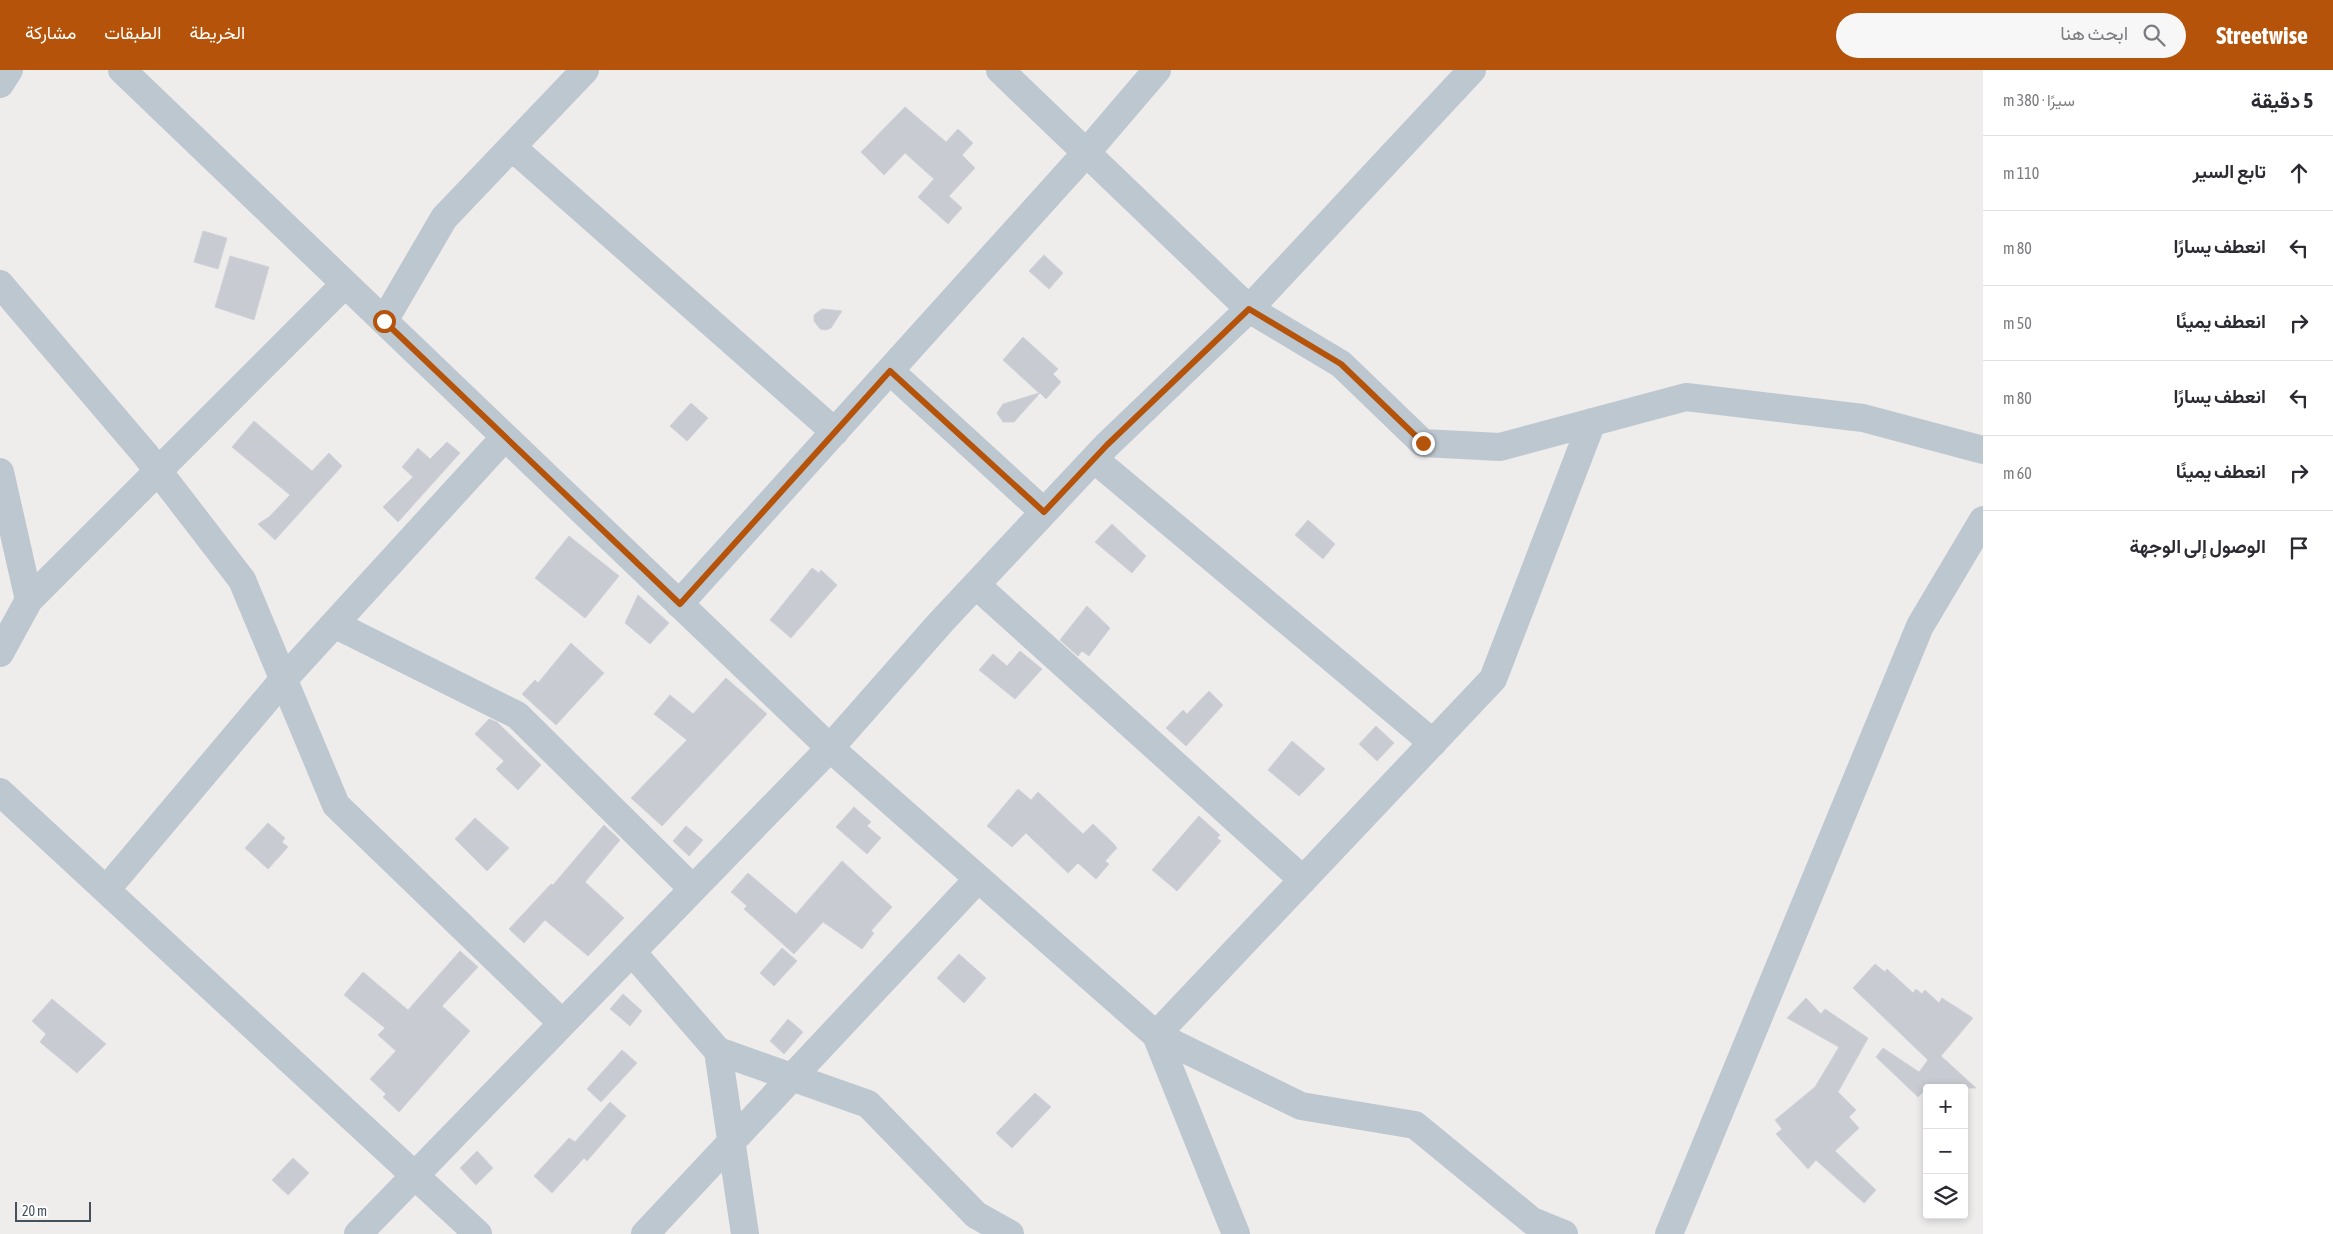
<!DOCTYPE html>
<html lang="ar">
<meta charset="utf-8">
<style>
:root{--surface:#fff;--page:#f7f7f7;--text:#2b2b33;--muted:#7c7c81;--line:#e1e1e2;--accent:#b45309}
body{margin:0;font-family:"Asap Condensed",Vazirmatn,sans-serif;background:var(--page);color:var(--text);direction:rtl}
.controls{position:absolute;right:15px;bottom:15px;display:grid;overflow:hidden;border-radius:5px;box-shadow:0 2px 8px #0003}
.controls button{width:45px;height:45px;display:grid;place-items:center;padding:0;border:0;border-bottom:1px solid var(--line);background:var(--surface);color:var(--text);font:25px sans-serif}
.scale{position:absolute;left:15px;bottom:12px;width:76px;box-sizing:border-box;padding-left:5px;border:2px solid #44505a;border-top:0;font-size:14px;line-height:18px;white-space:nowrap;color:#44505a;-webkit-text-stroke:4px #fff;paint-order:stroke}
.stop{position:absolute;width:15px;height:15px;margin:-11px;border:4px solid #b45309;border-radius:50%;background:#fff}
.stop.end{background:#b45309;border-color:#fff;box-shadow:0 1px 5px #0008}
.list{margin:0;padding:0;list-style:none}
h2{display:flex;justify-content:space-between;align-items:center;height:65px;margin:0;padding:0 20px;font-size:21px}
h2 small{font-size:16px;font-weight:400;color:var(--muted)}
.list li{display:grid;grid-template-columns:32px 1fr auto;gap:15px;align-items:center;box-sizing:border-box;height:75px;padding:0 20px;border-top:1px solid var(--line)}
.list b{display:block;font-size:19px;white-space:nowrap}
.list em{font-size:16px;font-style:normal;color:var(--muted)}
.icon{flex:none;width:28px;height:28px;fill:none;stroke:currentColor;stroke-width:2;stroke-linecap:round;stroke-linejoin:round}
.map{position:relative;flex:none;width:1983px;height:1164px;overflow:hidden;direction:ltr}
header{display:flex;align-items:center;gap:30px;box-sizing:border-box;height:70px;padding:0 25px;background:var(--accent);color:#fff}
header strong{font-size:24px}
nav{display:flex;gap:28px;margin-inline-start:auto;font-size:18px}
.search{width:350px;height:45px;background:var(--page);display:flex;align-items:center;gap:12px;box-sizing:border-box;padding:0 18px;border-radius:28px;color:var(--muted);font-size:19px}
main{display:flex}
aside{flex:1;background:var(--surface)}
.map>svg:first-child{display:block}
</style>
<header>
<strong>Streetwise</strong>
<div class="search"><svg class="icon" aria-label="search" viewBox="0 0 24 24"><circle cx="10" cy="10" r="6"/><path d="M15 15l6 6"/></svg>ابحث هنا</div>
<nav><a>الخريطة</a><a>الطبقات</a><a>مشاركة</a></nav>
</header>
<main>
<aside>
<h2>5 دقيقة<small>سيرًا · 380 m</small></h2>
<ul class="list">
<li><svg class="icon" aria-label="ahead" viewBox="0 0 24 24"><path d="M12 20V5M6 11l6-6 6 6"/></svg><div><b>تابع السير</b></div><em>110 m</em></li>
<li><svg class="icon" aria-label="left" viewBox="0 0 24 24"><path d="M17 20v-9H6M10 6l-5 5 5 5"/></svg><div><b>انعطف يسارًا</b></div><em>80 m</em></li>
<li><svg class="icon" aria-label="right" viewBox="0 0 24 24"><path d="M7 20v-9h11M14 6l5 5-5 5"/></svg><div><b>انعطف يمينًا</b></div><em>50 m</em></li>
<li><svg class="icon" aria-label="left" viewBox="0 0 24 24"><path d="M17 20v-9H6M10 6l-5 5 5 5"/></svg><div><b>انعطف يسارًا</b></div><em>80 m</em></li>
<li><svg class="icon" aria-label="right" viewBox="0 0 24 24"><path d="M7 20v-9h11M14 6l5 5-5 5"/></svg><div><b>انعطف يمينًا</b></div><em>60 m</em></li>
<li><svg class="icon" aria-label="arrive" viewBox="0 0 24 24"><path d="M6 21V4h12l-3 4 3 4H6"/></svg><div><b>الوصول إلى الوجهة</b></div></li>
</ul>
</aside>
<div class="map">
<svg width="1983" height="1164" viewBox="0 0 1983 1164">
<rect width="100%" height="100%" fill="#efecec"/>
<!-- building -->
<path fill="#c8cbd1" stroke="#cfd2d8" d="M905,37L946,72L958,59L973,73L962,85L975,98L949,126L962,138L948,154L918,127L934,109L905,83L884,105L861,82Z
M203,161L227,168L218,199L194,192Z
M1044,185L1063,203L1049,219L1029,201Z
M230,186L269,197L254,250L215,237Z
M822,239L842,241L831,258L826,260L820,259L814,251V245Z
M1023,267L1058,299L1053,304L1061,312L1046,329L1040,323L1014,352H1003L997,343L1003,334L1039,323L1003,290Z
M691,333L708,348L687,371L670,356Z
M254,351L312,401L329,383L342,396L275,470L258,454L269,447L290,425L232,377Z
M447,372L460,383L398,452L383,437L413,407L402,397L418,378L430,389Z
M1308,450L1335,474L1323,489L1295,465Z
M1112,454L1146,486L1132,503L1095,472Z
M569,466L619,506L585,548L535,508Z
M812,498L819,503L821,500L837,515L791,568L770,550Z
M638,525L669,553L650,574L625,553Z
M1087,536L1110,558L1089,586L1082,581L1078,586L1060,570Z
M571,573L604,603L556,655L522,624L535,610L538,613Z
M1020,581L1042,599L1015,629L979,600L993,584L1007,596Z
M726,608L767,644L662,756L631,728L687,670L654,644L670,625L693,644Z
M1209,621L1223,635L1186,676L1166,658L1183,640L1187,644Z
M489,649L497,652L541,695L518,720L496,699L504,691L475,664Z
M1376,656L1394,673L1377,691L1359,674Z
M1292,671L1325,699L1299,726L1268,700Z
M1018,719L1031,730L1038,722L1083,764L1093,754L1113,773L1117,778L1105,791L1109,794L1096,809L1078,793L1068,803L1026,763L1012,777L987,756Z
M854,737L871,752L867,756L881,768L867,784L836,757Z
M1199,746L1220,765L1217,768L1221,771L1177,821L1152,800Z
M475,748L509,778L487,801L455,769Z
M268,753L285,768L282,772L288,777L268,799L245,778Z
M604,755L620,770L585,812L624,848L588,886L545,850L524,873L509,859L551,814L553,815Z
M686,756L703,770L689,786L673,771Z
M842,791L892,837L871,861L874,863L862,879L823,852L794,884L744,839L747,836L731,822L748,803L796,844Z
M782,878L797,891L774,916L760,903Z
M460,881L478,897L442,936L470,961L399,1042L383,1027L386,1024L370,1009L396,981L378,965L385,958L344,925L363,902L408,940Z
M959,884L986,908L964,933L937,908Z
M1875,894L1885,902L1887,899L1913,923L1916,919L1922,924L1925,920L1939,933L1942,928L1973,948L1941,986L1976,1018H1927L1918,1027L1876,987L1883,978L1919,1002L1928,990L1853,918Z
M623,924L642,941L630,956L610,939Z
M1806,928L1821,944L1825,939L1868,968L1838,1022L1856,1040L1849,1047L1859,1058L1835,1081L1876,1120L1864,1133L1816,1090L1808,1099L1776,1064L1782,1059L1775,1050L1815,1017L1839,977L1787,948Z
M52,929L106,974L77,1003L40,972L46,964L32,951Z
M788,949L803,962L784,984L770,971Z
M622,980L637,993L601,1032L587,1019Z
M1035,1023L1051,1037L1012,1078L996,1063Z
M610,1032L626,1046L587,1091L584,1088L552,1123L534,1106L569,1068L575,1072Z
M477,1081L493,1098L476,1115L460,1098Z
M293,1088L309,1103L288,1125L272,1110Z"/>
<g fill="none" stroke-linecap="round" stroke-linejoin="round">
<!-- minor -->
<path stroke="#bcc7cf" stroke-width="28" d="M122,0L830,678L1156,965L1301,1036L1415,1055L1532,1151L1564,1164
M1000,0L1249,239L1472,0
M0,14L9,0
M513,78L835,362
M0,214L145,384L242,510L336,735L562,953
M384,251L444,148L585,0
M890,301L1044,442
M1094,389L1433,673
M0,402L29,530L0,583
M976,515L1303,810
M29,530L345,214
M679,534L1086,83L1157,0
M334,554L517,645L693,819
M0,722L478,1164
M106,820L283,610L505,367
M632,882L718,981L745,1164
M718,981L868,1034L976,1145L1010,1164
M358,1164L830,678L941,552L1107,375L1249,239L1341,294L1423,373L1500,377L1686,327L1863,348L1983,380
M645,1164L978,809
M1236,1164L1156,965L1493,609L1592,352
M1669,1164L1920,556L1983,450"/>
</g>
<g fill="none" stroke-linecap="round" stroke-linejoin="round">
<!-- route -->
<path stroke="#b45309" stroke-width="6" d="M384,251L680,534L890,301L1044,442L1107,375L1249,239L1341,294L1423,373"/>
</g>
</svg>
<div class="controls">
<button>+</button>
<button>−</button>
<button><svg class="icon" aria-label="layers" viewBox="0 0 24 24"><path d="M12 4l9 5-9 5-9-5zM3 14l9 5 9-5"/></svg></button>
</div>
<div class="scale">20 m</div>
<div class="stop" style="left:384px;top:251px"></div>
<div class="stop end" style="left:1423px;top:373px"></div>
</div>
</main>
